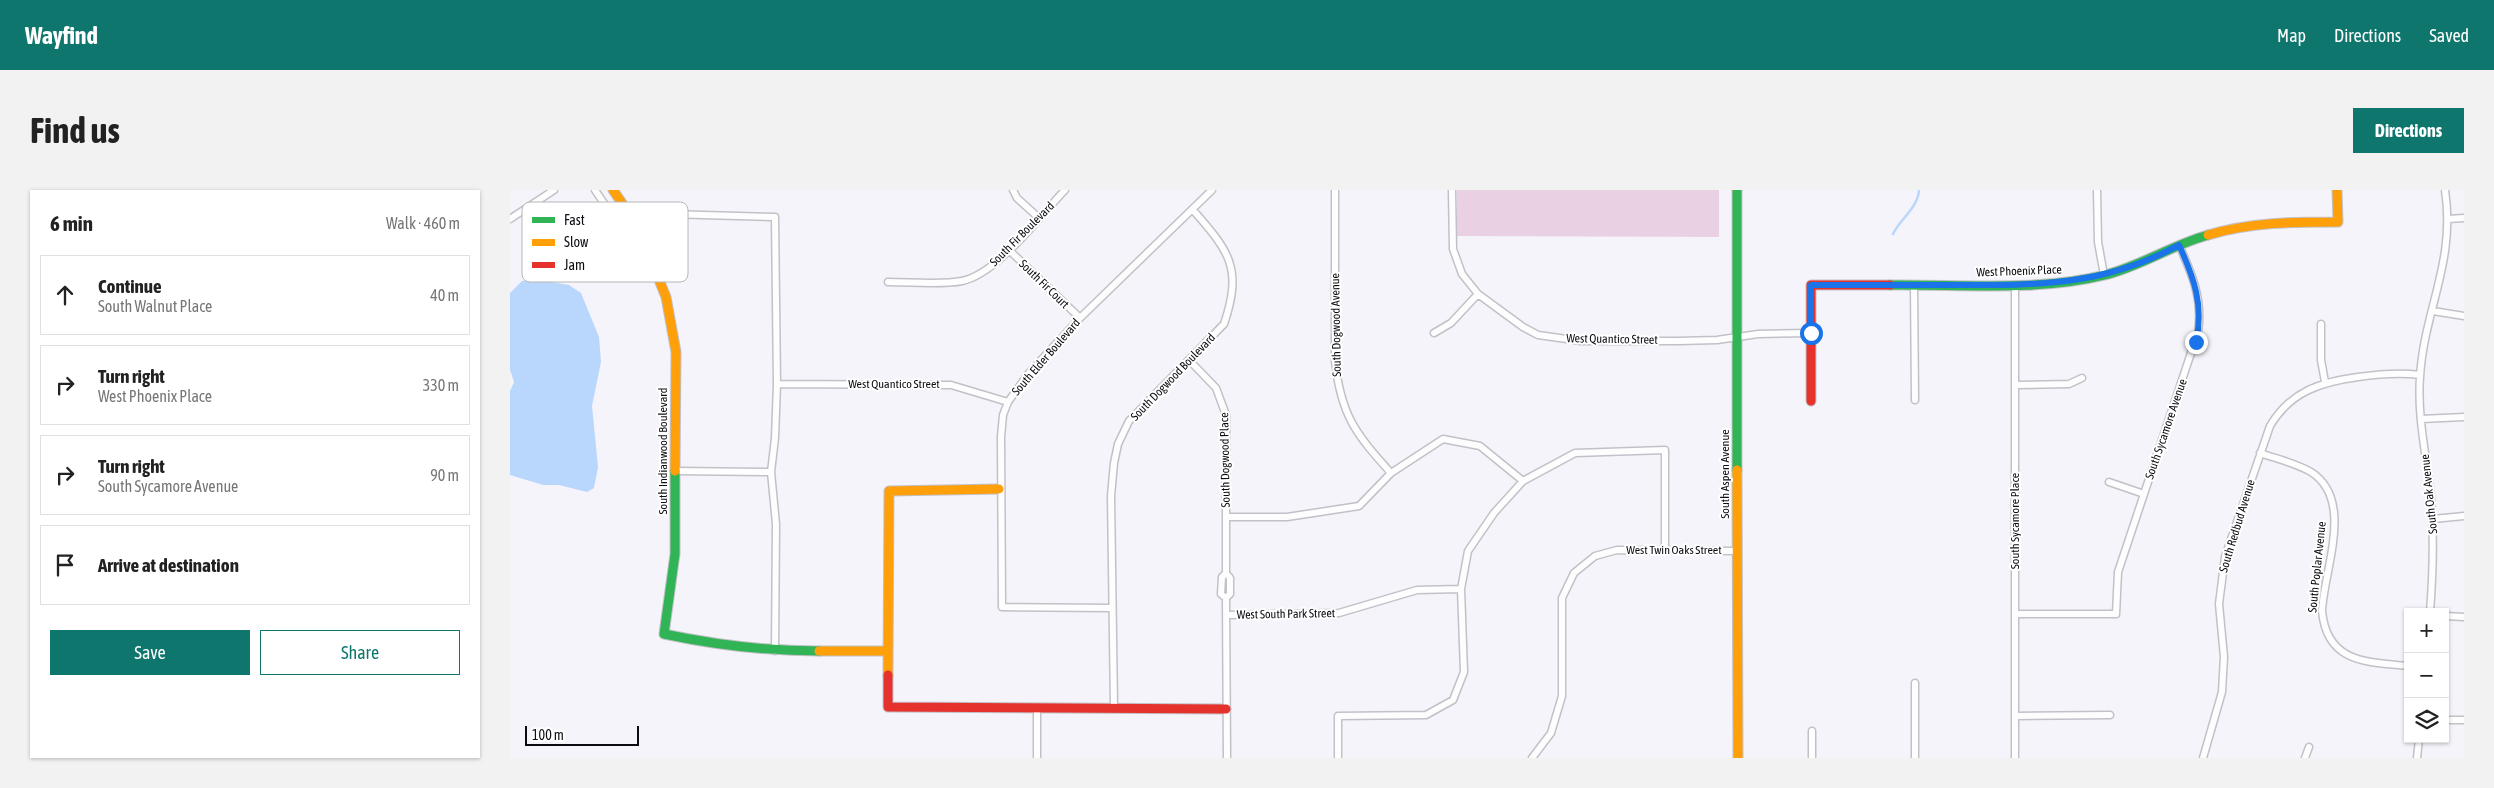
<!DOCTYPE html>
<meta charset="utf-8">
<style>
:root{--surface:#fff;--page:#f2f2f2;--text:#222;--muted:#767676;--line:#e0e0e0;--accent:#0f766e}
body{margin:0;font-family:"Asap Condensed",sans-serif;background:var(--page);color:var(--text)}
.controls{position:absolute;right:15px;bottom:15px;display:grid;overflow:hidden;border-radius:0px;box-shadow:0 1px 4px #0004}
.controls button{width:45px;height:45px;display:grid;place-items:center;padding:0;border:0;border-bottom:1px solid var(--line);background:var(--surface);color:var(--text);font:25px sans-serif}
.scale{position:absolute;left:15px;bottom:12px;width:114px;box-sizing:border-box;padding-left:5px;border:2px solid #0d0b11;border-top:0;font-size:14px;line-height:18px;white-space:nowrap;color:#0d0b11;-webkit-text-stroke:4px #fff;paint-order:stroke}
.stop{position:absolute;width:15px;height:15px;margin:-11px;border:4px solid #1a73e8;border-radius:50%;background:#fff}
.stop.end{background:#1a73e8;border-color:#fff;box-shadow:0 1px 5px #0008}
.list{margin:0;padding:0;list-style:none}
h2{display:flex;justify-content:space-between;align-items:center;height:65px;margin:0;padding:0 20px;font-size:21px}
h2 small{font-size:16px;font-weight:400;color:var(--muted)}
.list li{display:grid;grid-template-columns:32px 1fr auto;gap:15px;align-items:center;box-sizing:border-box;height:80px;margin:0 10px 10px;padding:0 10px;border:1px solid var(--line);border-radius:0px}
.list b{display:block;font-size:19px;white-space:nowrap}
.list p{margin:0;font-size:16px;white-space:nowrap;color:var(--muted)}
.list em{font-size:16px;font-style:normal;color:var(--muted)}
.actions{display:flex;gap:10px;padding:15px 20px}
.actions a{flex:1;padding:11px 0;border:1px solid var(--accent);border-radius:0px;text-align:center;font-size:18px;color:var(--accent)}
.actions .main{background:var(--accent);color:#fff}
.icon{flex:none;width:28px;height:28px;fill:none;stroke:currentColor;stroke-width:2;stroke-linecap:round;stroke-linejoin:round}
.map{position:relative;flex:none;width:1954px;height:568px;overflow:hidden;border-radius:0px}
header{display:flex;align-items:center;gap:30px;box-sizing:border-box;height:70px;padding:0 25px;background:var(--accent);color:#fff}
header strong{font-size:24px}
nav{display:flex;gap:28px;margin-inline-start:auto;font-size:18px}
.intro{display:flex;align-items:center;justify-content:space-between;box-sizing:border-box;height:120px;padding:0 30px}
h1{margin:0;font-size:35px}
.button{padding:12px 22px;border-radius:0px;background:var(--accent);color:#fff;font-size:18px;font-weight:700}
main{display:flex;gap:30px;padding:0 30px}
aside{flex:1;background:var(--surface);border-radius:0px;box-shadow:0 1px 4px #0004}
.map>svg:first-child{display:block}
</style>
<header>
<strong>Wayfind</strong>
<nav><a>Map</a><a>Directions</a><a>Saved</a></nav>
</header>
<div class="intro"><h1>Find us</h1><a class="button">Directions</a></div>
<main>
<aside>
<h2>6 min<small>Walk · 460 m</small></h2>
<ul class="list">
<li><svg class="icon" aria-label="ahead" viewBox="0 0 24 24"><path d="M12 20V5M6 11l6-6 6 6"/></svg><div><b>Continue</b><p>South Walnut Place</p></div><em>40 m</em></li>
<li><svg class="icon" aria-label="right" viewBox="0 0 24 24"><path d="M7 20v-9h11M14 6l5 5-5 5"/></svg><div><b>Turn right</b><p>West Phoenix Place</p></div><em>330 m</em></li>
<li><svg class="icon" aria-label="right" viewBox="0 0 24 24"><path d="M7 20v-9h11M14 6l5 5-5 5"/></svg><div><b>Turn right</b><p>South Sycamore Avenue</p></div><em>90 m</em></li>
<li><svg class="icon" aria-label="arrive" viewBox="0 0 24 24"><path d="M6 21V4h12l-3 4 3 4H6"/></svg><div><b>Arrive at destination</b></div></li>
</ul>
<div class="actions"><a class="main">Save</a><a>Share</a></div>
</aside>
<div class="map">
<svg width="1954" height="568" viewBox="0 0 1954 568">
<rect width="100%" height="100%" fill="#f5f4fa"/>
<!-- green -->
<path fill="#e9d0e3" d="M947,0H1209V47L947,46Z"/>
<!-- water -->
<path fill="#b9d7fd" d="M24,89L59,95L71,103L89,147L91,172L82,216L88,277L84,298L77,302L49,295H33L0,285V201L4,192L0,180V103L12,91Z"/>
<g fill="none" stroke-linecap="round" stroke-linejoin="round">
<!-- stream -->
<path stroke="#b9d7fd" stroke-width="2.5" d="M1383,44C1390,29 1408,18 1409,0"/>
<defs>
<path id="street" d="M85,0L135,74L145,80
M503,0L507,8L529,28
M825,0V171C831,226 846,244 881,283
M942,0L943,59L952,84L968,104L1013,137L1028,145L1071,151H1169L1207,150L1248,144L1301,143
M1587,0L1588,52L1594,85
M0,29L44,0
M1938,29L1954,28
M117,45L143,29L158,24L265,27L267,194L265,248L261,282L266,334L265,461
M499,60L570,128
M378,92C400,92 432,95 452,91C487,84 530,26 555,0
M1404,95L1405,210
M1505,95V568
M1923,121L1954,126
M1811,134V170L1815,192
M924,143L941,133L968,104
M679,170L706,198L716,225V383L720,388V404L716,408L717,568
M267,194L441,195L498,212
M1505,195L1559,194L1572,188
M1911,229L1954,227
M1750,263C1767,269 1786,273 1801,282C1845,310 1814,379 1812,421C1817,473 1856,472 1898,476
M166,281L261,282
M1599,292L1634,304
M716,327H777L849,316L881,283L933,249L970,256L1013,291
M1923,329L1954,326
M716,383L712,387L711,404L716,408
M602,418L492,417L491,247L493,225L498,212L519,183L570,128L702,0
M1920,422C1923,384 1924,346 1921,308C1917,268 1907,228 1910,187C1914,120 1946,72 1935,0
M1505,424H1606L1608,382L1688,142C1693,109 1682,84 1669,55
M717,425L829,423L907,400L951,399
M1935,426L1954,427
M604,517L601,306L604,273L608,254L619,231L714,134C733,78 719,61 683,20
M527,518V568
M1506,526L1600,525
M1935,530H1954
M828,568V526L916,525L943,510L954,482L951,399L958,361L984,323L1013,291L1065,263L1155,260V360
M1022,568L1041,543L1052,506V408L1064,383L1085,366L1107,360L1227,361
M1302,568V541
M1405,568V493
M1693,568L1712,502L1714,467L1709,414L1715,367L1760,236C1780,202 1810,192 1848,187C1869,184 1889,182 1910,185
M1795,568L1799,557
M1907,568L1909,549"/>
<path id="fast" d="M1227,0V280
M1380,95C1450,94 1527,102 1595,85C1631,76 1662,55 1698,45
M165,281V364L154,444C206,455 256,461 309,461"/>
<path id="slow" d="M103,0L129,38L146,69L145,80L156,107L166,162L165,281
M1698,45C1741,32 1783,32 1828,32L1827,0
M1227,280L1228,568
M309,461H378
M378,485L379,301L489,299"/>
<path id="jam" d="M1301,211V95H1380
M378,485V517L716,519"/>
</defs>
<!-- street casing -->
<use href="#street" stroke="#c2c1c7" stroke-width="9"/>
<!-- fast casing -->
<use href="#fast" stroke="#c2c1c7" stroke-width="11"/>
<!-- slow casing -->
<use href="#slow" stroke="#c2c1c7" stroke-width="11"/>
<!-- jam casing -->
<use href="#jam" stroke="#c2c1c7" stroke-width="11"/>
<!-- street -->
<use href="#street" stroke="#fefdfe" stroke-width="6"/>
<!-- fast -->
<use href="#fast" stroke="#30b455" stroke-width="9"/>
<!-- slow -->
<use href="#slow" stroke="#ff9f0a" stroke-width="9"/>
<!-- jam -->
<use href="#jam" stroke="#e5322d" stroke-width="9"/>
</g>
<g fill="none" stroke-linecap="round" stroke-linejoin="round">
<!-- route -->
<path stroke="#1a73e8" stroke-width="6" d="M1301,143V95C1348,95 1395,95 1443,95C1527,95 1592,97 1669,55C1684,88 1694,115 1686,152"/>
</g>
<g text-anchor="middle" stroke-width="4" stroke-linejoin="round" paint-order="stroke">
<!-- street labels -->
<g font-size="12" fill="#0d0b11" stroke="#fff">
<text transform="translate(512 44) rotate(-45)" y="4">South Fir Boulevard</text>
<text transform="translate(1509 81) rotate(-2)" y="4">West Phoenix Place</text>
<text transform="translate(534 94) rotate(44)" y="4">South Fir Court</text>
<text transform="translate(826 135) rotate(-91)" y="4">South Dogwood Avenue</text>
<text transform="translate(1102 149) rotate(1)" y="4">West Quantico Street</text>
<text transform="translate(536 167) rotate(-49)" y="4">South Elder Boulevard</text>
<text transform="translate(663 187) rotate(-46)" y="4">South Dogwood Boulevard</text>
<text x="384" y="198">West Quantico Street</text>
<text transform="translate(1656 239) rotate(-71)" y="4">South Sycamore Avenue</text>
<text transform="translate(153 261) rotate(-90)" y="4">South Indianwood Boulevard</text>
<text transform="translate(715 270) rotate(-91)" y="4">South Dogwood Place</text>
<text transform="translate(1215 284) rotate(-90)" y="4">South Aspen Avenue</text>
<text transform="translate(1919 304) rotate(-96)" y="4">South Oak Avenue</text>
<text transform="translate(1505 331) rotate(-90)" y="4">South Sycamore Place</text>
<text transform="translate(1727 336) rotate(-73)" y="4">South Redbud Avenue</text>
<text x="1164" y="364">West Twin Oaks Street</text>
<text transform="translate(1807 377) rotate(-84)" y="4">South Poplar Avenue</text>
<text transform="translate(776 424) rotate(-1)" y="4">West South Park Street</text>
</g>
</g>
<!-- legend -->
<rect x="12" y="12" width="166" height="80" rx="8" fill="#fff" stroke="#b6b6b8" stroke-width="1"/>
<rect x="22" y="27" width="23" height="6" fill="#30b455"/>
<rect x="22" y="49" width="23" height="7" fill="#ff9f0a"/>
<rect x="22" y="72" width="23" height="6" fill="#e5322d"/>
<g font-size="14" fill="#0d0b11">
<text x="54" y="35">Fast</text>
<text x="54" y="57">Slow</text>
<text x="54" y="80">Jam</text>
</g>
</svg>
<div class="controls">
<button>+</button>
<button>−</button>
<button><svg class="icon" aria-label="layers" viewBox="0 0 24 24"><path d="M12 4l9 5-9 5-9-5zM3 14l9 5 9-5"/></svg></button>
</div>
<div class="scale">100 m</div>
<div class="stop" style="left:1301px;top:143px"></div>
<div class="stop end" style="left:1686px;top:152px"></div>
</div>
</main>
